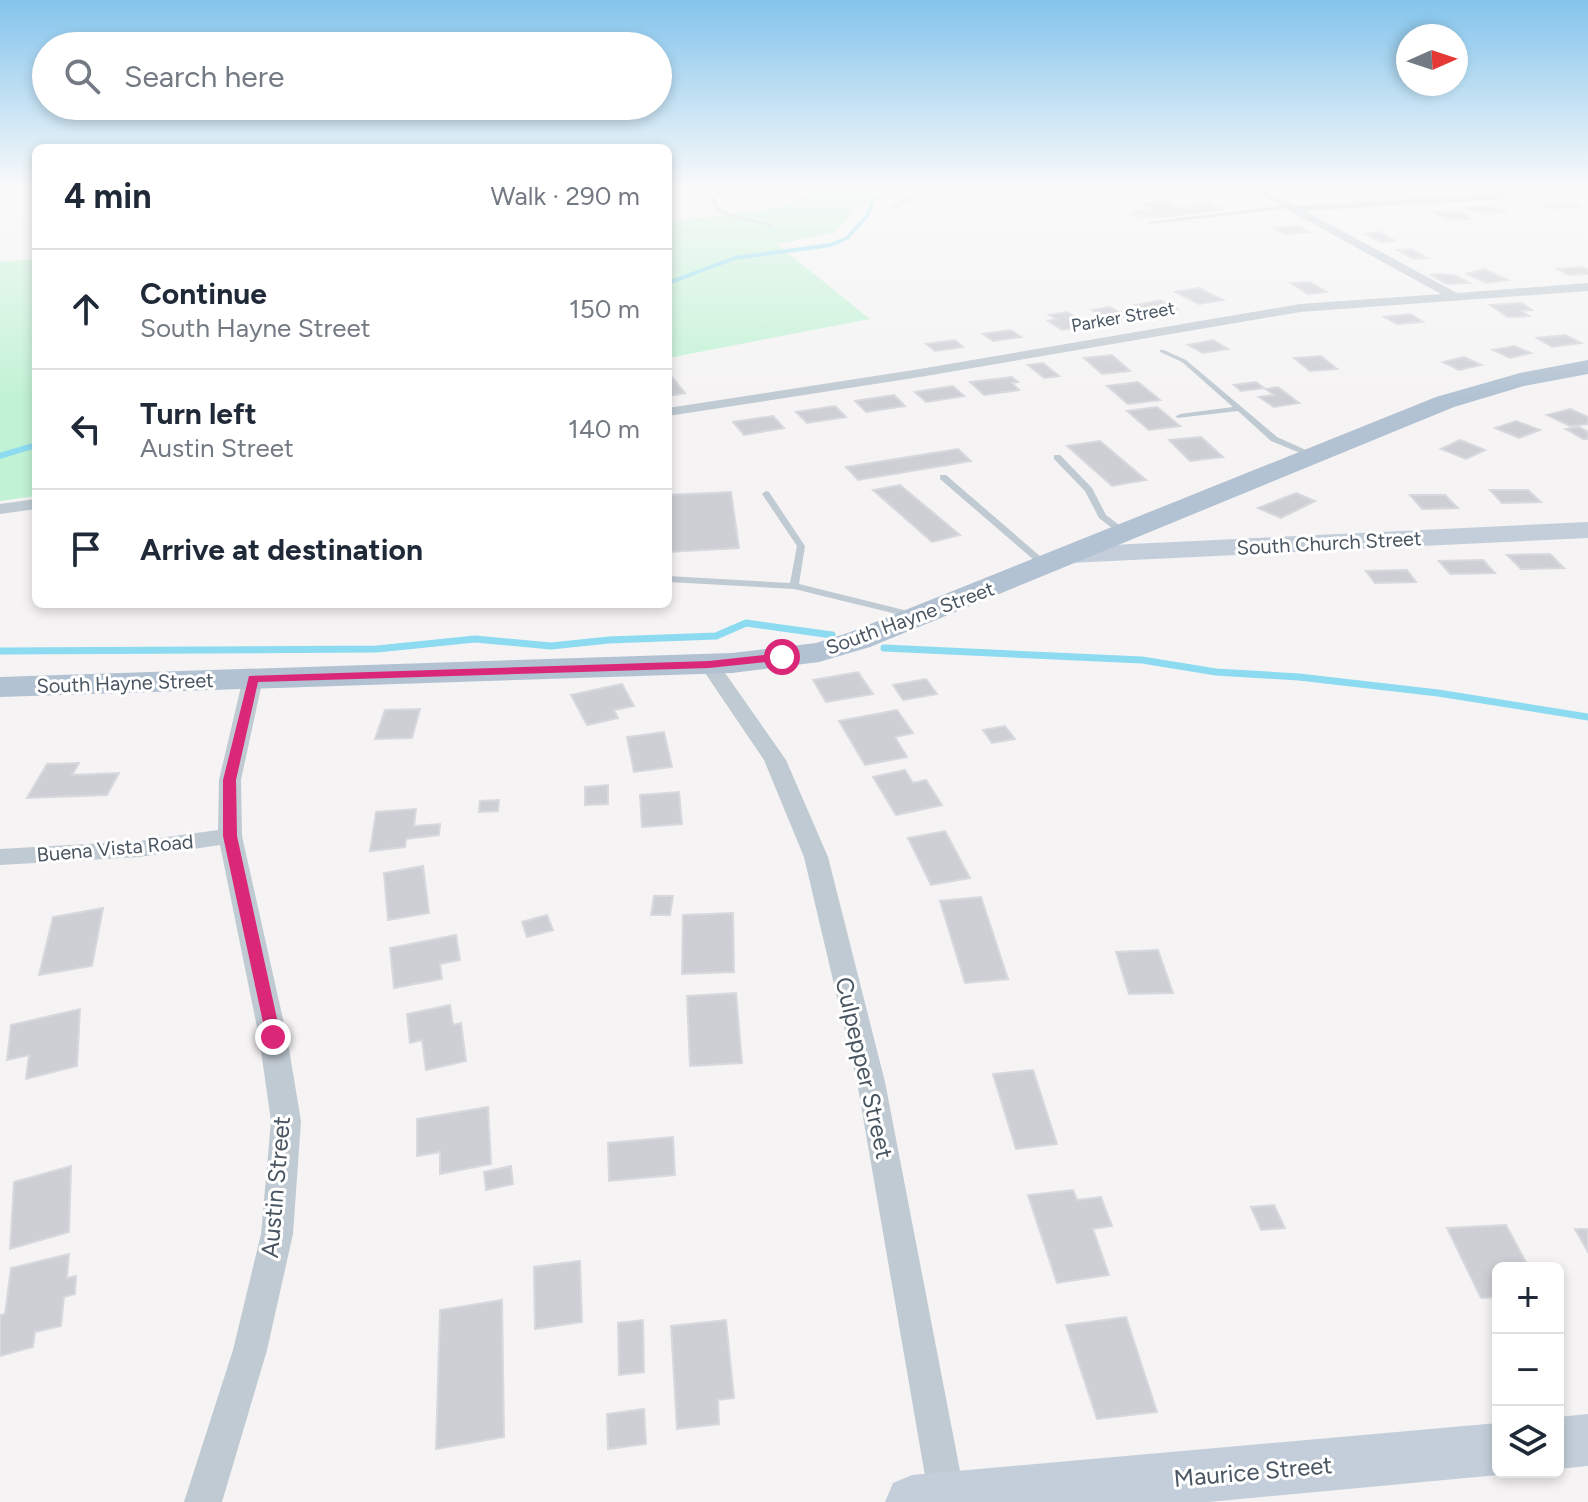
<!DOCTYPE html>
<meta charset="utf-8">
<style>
:root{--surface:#fff;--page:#f6f6f7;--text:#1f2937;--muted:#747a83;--line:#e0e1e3}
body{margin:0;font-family:Figtree,sans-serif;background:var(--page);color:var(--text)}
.controls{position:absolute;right:24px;bottom:24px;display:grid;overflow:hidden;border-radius:12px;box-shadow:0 4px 12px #0003}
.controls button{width:72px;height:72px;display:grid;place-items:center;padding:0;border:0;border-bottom:2px solid var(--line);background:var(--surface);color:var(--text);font:40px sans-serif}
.compass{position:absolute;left:1396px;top:24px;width:72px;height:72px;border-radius:50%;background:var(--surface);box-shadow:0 4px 12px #0003;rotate:87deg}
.stop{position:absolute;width:24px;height:24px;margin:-18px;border:6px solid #db2777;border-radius:50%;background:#fff}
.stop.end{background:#db2777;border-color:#fff;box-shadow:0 2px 8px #0008}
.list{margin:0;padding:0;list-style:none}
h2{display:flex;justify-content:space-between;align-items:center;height:104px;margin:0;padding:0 32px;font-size:34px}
h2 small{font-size:26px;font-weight:400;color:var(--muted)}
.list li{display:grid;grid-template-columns:52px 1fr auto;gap:24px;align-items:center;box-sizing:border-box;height:120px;padding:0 32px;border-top:2px solid var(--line)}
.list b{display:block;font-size:30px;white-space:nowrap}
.list p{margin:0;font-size:26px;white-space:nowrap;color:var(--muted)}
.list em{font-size:26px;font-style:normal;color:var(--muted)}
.icon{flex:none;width:44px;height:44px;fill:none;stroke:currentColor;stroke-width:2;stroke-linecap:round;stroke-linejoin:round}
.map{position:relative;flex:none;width:1588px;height:1502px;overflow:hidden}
.search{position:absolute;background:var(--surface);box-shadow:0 4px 12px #0003;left:32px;top:32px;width:640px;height:88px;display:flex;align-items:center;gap:20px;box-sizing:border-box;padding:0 28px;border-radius:44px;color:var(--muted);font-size:30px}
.panel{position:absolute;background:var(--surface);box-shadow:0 4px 12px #0003;left:32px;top:144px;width:640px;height:464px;border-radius:12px}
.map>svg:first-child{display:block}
</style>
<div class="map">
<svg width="1588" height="1502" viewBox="0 0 1588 1502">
<rect width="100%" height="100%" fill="#f5f3f3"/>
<!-- green -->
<path fill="#c1f2d5" d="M817,188H881L833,233L777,244L870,319L668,358V222L780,207Z
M36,259V496L0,501V262Z"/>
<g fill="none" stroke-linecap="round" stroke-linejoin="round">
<!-- stream-far2 -->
<path stroke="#8ddbf1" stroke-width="4" d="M668,283L735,258L831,245L847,238L867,216L874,198L891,188"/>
<!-- stream-far1 -->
<path stroke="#8ddbf1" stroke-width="6" d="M0,456L36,445"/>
<!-- stream -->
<path stroke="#8ddbf1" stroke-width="7" d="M884,648L1142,660L1216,672L1299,677L1438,693L1588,717
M0,651L377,649L475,639L551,646L609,640L716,636L746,623L832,635"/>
</g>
<!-- building -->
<path fill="#cdcfd5" stroke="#d7d9de" stroke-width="2" d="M1309,188L1321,195L1303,197L1290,190Z
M917,190L926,192L899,207L891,206Z
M1167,201L1179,208L1199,207L1194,203L1210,202L1223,210L1162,217L1135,216L1130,213L1136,212L1132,210L1154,211L1143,203Z
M1571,203L1580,207L1550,209L1540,205Z
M1493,206L1507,213L1475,212L1466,207Z
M1460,210L1471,219L1448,220L1433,212Z
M1298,226L1309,232L1285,234L1275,228Z
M1380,232L1395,241L1380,242L1365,234Z
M1411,249L1427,258L1413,259L1397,250Z
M1583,267L1588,270V274L1569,275L1557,269Z
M1484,269L1508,280L1486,283L1467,274Z
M1439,274L1457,276L1469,283L1447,284L1431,275Z
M1310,282L1327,292L1308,294L1291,283Z
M1199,288L1223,300L1199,304L1175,292Z
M1160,300L1177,309L1151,312L1136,305Z
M1522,303L1532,310L1521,311L1529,316L1508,317L1490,305Z
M1110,307L1128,317L1110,320L1092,310Z
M1067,312L1088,325L1062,330L1048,321L1056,319L1049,315Z
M1411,314L1423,322L1397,324L1384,317Z
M1011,330L1021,337L993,341L983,334Z
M1565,335L1581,343L1552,347L1537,338Z
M955,340L963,347L935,351L926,344Z
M1213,340L1228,349L1203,353L1188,345Z
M1514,346L1531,353L1510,358L1493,350Z
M1112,355L1130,371L1102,374L1084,358Z
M1321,356L1337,369L1310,371L1294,358Z
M1464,357L1481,365L1459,370L1443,362Z
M1043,363L1059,376L1044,378L1028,365Z
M672,377L685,393L668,396V378Z
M1012,377L1018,382L1012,383L1019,390L984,395L970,382Z
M1138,382L1160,400L1128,404L1107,386Z
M1256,382L1264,388L1241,391L1234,385Z
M953,386L964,396L926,402L915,392Z
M1278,387L1299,403L1274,407L1259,397L1274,395L1266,389Z
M894,395L905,406L866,412L855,401Z
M835,406L846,417L807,423L796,412Z
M1157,407L1180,426L1149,430L1127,411Z
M1570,409L1588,417V424L1570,426L1547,415Z
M773,416L784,428L744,435L733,422Z
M1516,421L1540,430L1519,438L1495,428Z
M1579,427L1588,432V439H1583L1566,429Z
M1201,437L1223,457L1190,461L1169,440Z
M1460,440L1485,450L1466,459L1441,449Z
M1100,441L1146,480L1112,486L1067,446Z
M958,449L971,461L858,480L846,467Z
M900,485L960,535L932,542L873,490Z
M1490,490H1528L1541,502L1502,503Z
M731,492L739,548L668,552V495Z
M1296,493L1315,501L1281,518L1258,508Z
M1410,495H1445L1458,508L1422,509Z
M1550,554L1564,568L1521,569L1507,555Z
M1483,560L1495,573L1450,574L1439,561Z
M1407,570L1416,582L1375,583L1366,571Z
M858,672L873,694L826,702L813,680Z
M926,679L937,694L903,700L893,685Z
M622,684L634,706L614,710L618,718L587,725L571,695Z
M420,709L412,738L375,739L385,710Z
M897,710L913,733L895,737L907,757L865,765L839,721Z
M1005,726L1015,739L992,743L983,730Z
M664,732L672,767L634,772L627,737Z
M79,763L72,775L119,773L107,795L27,798L47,764Z
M905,770L913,783L926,780L942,805L896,815L873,777Z
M608,785V804L585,805V787Z
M679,792L682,824L642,827L640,795Z
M499,800L498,811L479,812L480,801Z
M416,809L414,826L440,824L439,835L406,839L405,847L370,851L376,812Z
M945,831L970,878L931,885L908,838Z
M423,866L429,913L388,920L384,873Z
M654,896H673L670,915H651Z
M981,897L1008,979L965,983L940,901Z
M103,908L92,966L39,975L53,917Z
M733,913L734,972L682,974L683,915Z
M547,915L553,930L527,937L522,922Z
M456,935L460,960L440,964L442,979L394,988L390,948Z
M1158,950L1173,993L1129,994L1116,952Z
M736,993L742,1063L690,1066L687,996Z
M450,1005L453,1025L461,1023L466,1061L426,1070L422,1040L410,1043L407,1014Z
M80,1009L77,1066L26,1079L29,1055L7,1060L11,1025Z
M1033,1070L1057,1144L1016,1149L993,1074Z
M488,1107L491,1164L440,1174V1152L417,1156V1119Z
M673,1137L675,1175L609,1181L608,1143Z
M71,1166L69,1232L10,1249L14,1182Z
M511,1166L513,1184L486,1190L484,1172Z
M1073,1190L1077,1200L1101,1197L1112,1226L1093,1229L1109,1275L1057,1283L1028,1195Z
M1274,1205L1285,1228L1261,1230L1251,1207Z
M1506,1225L1529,1268H1498V1297L1481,1298L1447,1228Z
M1575,1229H1588V1252Z
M69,1254L67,1278L76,1276L75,1294L64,1297L61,1326L35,1332L33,1347L0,1356V1315L5,1314L11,1268Z
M580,1261L582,1322L535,1329L534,1267Z
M502,1300L504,1437L436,1449L440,1310Z
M1126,1317L1157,1412L1097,1419L1066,1325Z
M643,1320L644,1372L619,1375L618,1323Z
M726,1320L734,1398L718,1400L719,1424L677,1429L671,1326Z
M644,1409L646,1444L608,1449L607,1414Z"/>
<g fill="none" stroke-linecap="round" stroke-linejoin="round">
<!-- lane -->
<path fill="#c0cad2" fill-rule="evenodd" d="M724,188H730L716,199L720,210L773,225V227L716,212L710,199Z
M1287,205L1289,208L1151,224L1148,222Z
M1160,350H1164L1186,360L1277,437L1317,455L1310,457L1271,441L1238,411L1177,418L1176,416L1180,414L1233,407L1182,362L1160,352Z
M1054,455H1060L1092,488L1106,515L1127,531V535H1121L1099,518L1085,491L1054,459Z
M940,475H946L1048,563V567H1042L940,479Z
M766,491L769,492L805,546L799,584L916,613L918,615L916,617L913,618L794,589L668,582V576L790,583L797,546L762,494Z"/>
<!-- street -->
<path fill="#c0cad2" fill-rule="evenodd" d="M28,188H36V200L31,197Z
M1248,188H1260L1294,206L1588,188V194L1305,211L1457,293L1588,283V291L1300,312L920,377L668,416V408L920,369L1300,304L1441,294Z
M36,499V509L0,514V504Z
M709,658L716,660L786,760L828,857L885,1082L966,1502H930L929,1499L857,1082L804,857L764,760L699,664Z
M253,672L263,678L241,780L242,836L287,1037L301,1121L293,1234L267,1350L222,1502H184L233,1350L261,1234L271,1121L259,1037L220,845L139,857L0,865V849L139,841L218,830L219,780L243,678Z"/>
<!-- secondary -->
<path fill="#c3ceda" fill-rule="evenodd" d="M1588,522V538L1070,563L1061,561L1057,555L1061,549L1070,547Z
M1588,1414V1466L1558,1469V1417Z
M1498,1423V1472H1506L1498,1475L1209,1502H885L893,1483L912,1475Z"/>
<!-- primary -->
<path fill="#b2c2d2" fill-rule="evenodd" d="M1588,360V374L1524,386L1454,407L870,647L819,662L732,673L0,697V677L732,653L816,643L848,633L1436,397L1520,373Z"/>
</g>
<!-- sky -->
<linearGradient id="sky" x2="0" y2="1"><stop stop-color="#83c4ec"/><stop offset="0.47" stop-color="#fafafa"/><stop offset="1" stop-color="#fafafa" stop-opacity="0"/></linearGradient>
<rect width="1588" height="398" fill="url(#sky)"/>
<!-- route -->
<path fill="#db2777" d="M782,653L787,654V660L709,668L258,682L236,780L237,836L281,1037L279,1041H267L223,836V780L249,676L709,661Z"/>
<g text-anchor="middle" stroke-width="6" stroke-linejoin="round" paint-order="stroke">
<!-- far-street labels -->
<g font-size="18" fill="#495662" stroke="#fff">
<text transform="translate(1123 317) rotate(-10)" y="6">Parker Street</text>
</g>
<!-- street labels -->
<g font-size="20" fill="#495662" stroke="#fff">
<text transform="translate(1329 543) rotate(-3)" y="7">South Church Street</text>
<text transform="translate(910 618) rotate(-20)" y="7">South Hayne Street</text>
<text transform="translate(125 683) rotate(-2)" y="7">South Hayne Street</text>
<text transform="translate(115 848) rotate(-5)" y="7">Buena Vista Road</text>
</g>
<!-- near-street labels -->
<g font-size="24" fill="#495662" stroke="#fff">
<text transform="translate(864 1068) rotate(77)" y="8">Culpepper Street</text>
<text transform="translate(276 1187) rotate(-85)" y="8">Austin Street</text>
<text transform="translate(1253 1472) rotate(-5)" y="8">Maurice Street</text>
</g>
</g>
</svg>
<div class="controls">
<button>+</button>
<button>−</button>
<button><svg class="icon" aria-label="layers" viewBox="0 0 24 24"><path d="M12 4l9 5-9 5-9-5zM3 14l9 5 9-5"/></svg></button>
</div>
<svg class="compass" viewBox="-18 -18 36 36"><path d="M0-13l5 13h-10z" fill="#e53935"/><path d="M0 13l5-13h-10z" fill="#747a83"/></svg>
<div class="stop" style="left:782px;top:657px"></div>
<div class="stop end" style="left:273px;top:1037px"></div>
<div class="search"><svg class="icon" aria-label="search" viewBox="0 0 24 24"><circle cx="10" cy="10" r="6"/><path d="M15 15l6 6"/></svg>Search here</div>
<section class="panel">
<h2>4 min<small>Walk · 290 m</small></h2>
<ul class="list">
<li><svg class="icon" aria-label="ahead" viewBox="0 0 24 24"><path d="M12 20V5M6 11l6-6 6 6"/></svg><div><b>Continue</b><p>South Hayne Street</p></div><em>150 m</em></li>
<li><svg class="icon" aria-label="left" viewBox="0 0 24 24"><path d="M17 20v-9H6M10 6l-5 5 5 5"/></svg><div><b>Turn left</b><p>Austin Street</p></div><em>140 m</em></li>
<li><svg class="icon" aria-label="arrive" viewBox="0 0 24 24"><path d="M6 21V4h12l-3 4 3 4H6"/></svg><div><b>Arrive at destination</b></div></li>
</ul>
</section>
</div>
